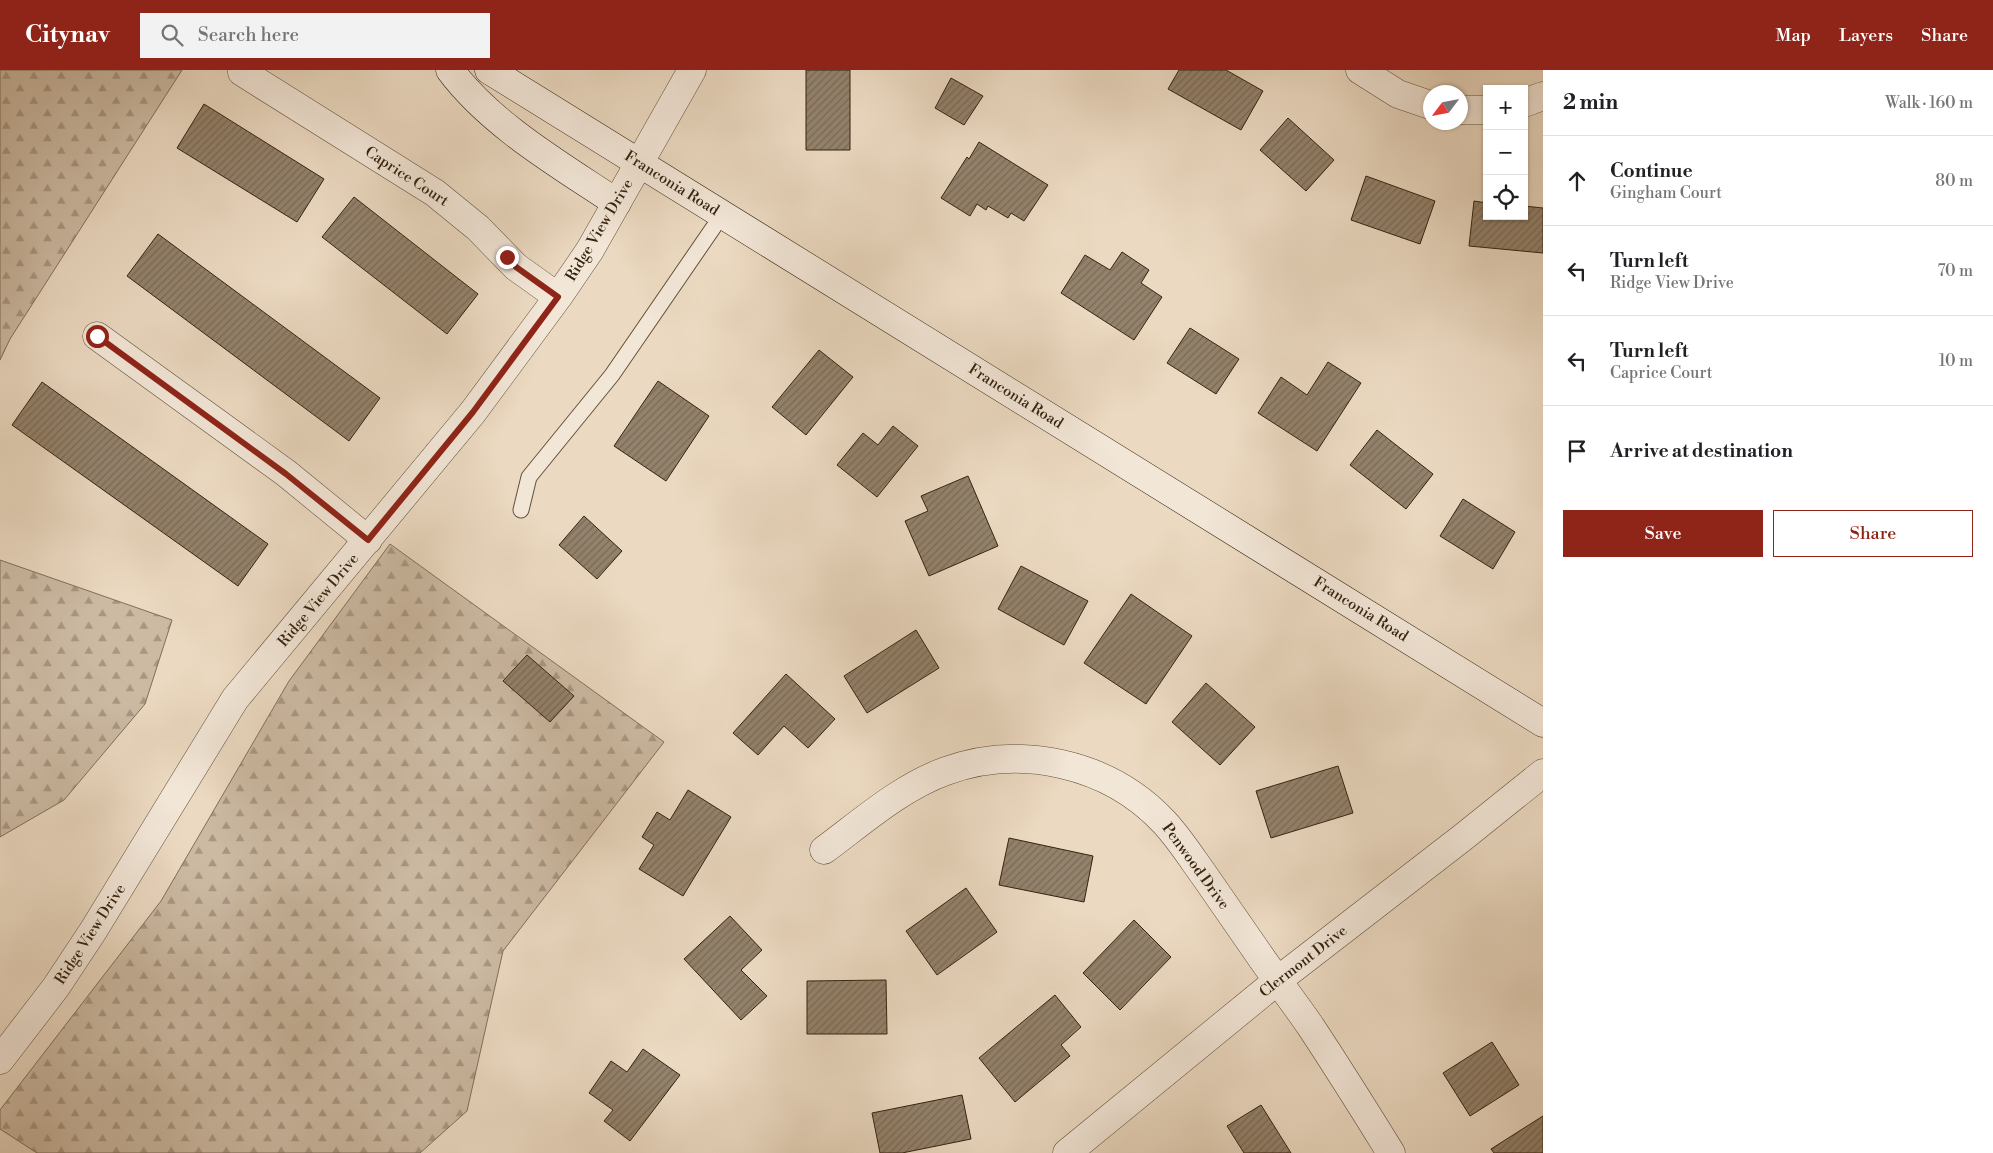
<!DOCTYPE html>
<meta charset="utf-8">
<style>
:root{--surface:#fff;--page:#f2f2f2;--text:#202124;--muted:#757577;--line:#e0e0e0;--accent:#8f2418}
body{margin:0;font-family:"Libre Bodoni",serif;background:var(--page);color:var(--text)}
.controls{position:absolute;right:15px;top:15px;display:grid;overflow:hidden;border-radius:0px;box-shadow:0 1px 4px #0004}
.controls button{width:45px;height:45px;display:grid;place-items:center;padding:0;border:0;border-bottom:1px solid var(--line);background:var(--surface);color:var(--text);font:25px sans-serif}
.compass{position:absolute;left:1423px;top:15px;width:45px;height:45px;border-radius:50%;background:var(--surface);box-shadow:0 1px 4px #0004;rotate:238deg}
.stop{position:absolute;width:15px;height:15px;margin:-11px;border:4px solid #8f2418;border-radius:50%;background:#fff}
.stop.end{background:#8f2418;border-color:#fff;box-shadow:0 1px 5px #0008}
.list{margin:0;padding:0;list-style:none}
h2{display:flex;justify-content:space-between;align-items:center;height:65px;margin:0;padding:0 20px;font-size:21px}
h2 small{font-size:16px;font-weight:400;color:var(--muted)}
.list li{display:grid;grid-template-columns:32px 1fr auto;gap:15px;align-items:center;box-sizing:border-box;height:90px;padding:0 20px;border-top:1px solid var(--line)}
.list b{display:block;font-size:19px;white-space:nowrap}
.list p{margin:0;font-size:16px;white-space:nowrap;color:var(--muted)}
.list em{font-size:16px;font-style:normal;color:var(--muted)}
.actions{display:flex;gap:10px;padding:15px 20px}
.actions a{flex:1;padding:11px 0;border:1px solid var(--accent);border-radius:0px;text-align:center;font-size:18px;color:var(--accent)}
.actions .main{background:var(--accent);color:#fff}
.icon{flex:none;width:28px;height:28px;fill:none;stroke:currentColor;stroke-width:2;stroke-linecap:round;stroke-linejoin:round}
.map{position:relative;flex:none;width:1543px;height:1083px;overflow:hidden}
header{display:flex;align-items:center;gap:30px;box-sizing:border-box;height:70px;padding:0 25px;background:var(--accent);color:#fff}
header strong{font-size:24px}
nav{display:flex;gap:28px;margin-inline-start:auto;font-size:18px}
.search{width:350px;height:45px;background:var(--page);display:flex;align-items:center;gap:12px;box-sizing:border-box;padding:0 18px;border-radius:0px;color:var(--muted);font-size:19px}
main{display:flex}
aside{flex:1;background:var(--surface)}
.map>svg:first-child{display:block}
</style>
<header>
<strong>Citynav</strong>
<div class="search"><svg class="icon" aria-label="search" viewBox="0 0 24 24"><circle cx="10" cy="10" r="6"/><path d="M15 15l6 6"/></svg>Search here</div>
<nav><a>Map</a><a>Layers</a><a>Share</a></nav>
</header>
<main>
<div class="map">
<svg width="1543" height="1083" viewBox="0 0 1543 1083">
<defs>
<pattern id="forest-firs" width="22" height="20" patternUnits="userSpaceOnUse" patternTransform="scale(1.25)"><rect width="22" height="20" fill="#ccbaa3"/><path d="M5 1l3.5 6h-7zM16 11l3.5 6h-7z" fill="#a69783"/></pattern>
<pattern id="building-hatch" width="6" height="6" patternUnits="userSpaceOnUse" patternTransform="scale(1.25)"><rect width="6" height="6" fill="#93826c"/><path d="M-1 1l2-2M0 6l6-6M5 7l2-2" fill="none" stroke="#796a57"/></pattern>
</defs>
<rect width="100%" height="100%" fill="#ebd9c1"/>
<filter id="stains"><feTurbulence type="fractalNoise" baseFrequency=".004" numOctaves="4"/><feColorMatrix values="0 0 0 0 .2 0 0 0 0 .09 0 0 0 0 .02 0 0 0 .5 -.17"/></filter>
<radialGradient id="worn" r=".72"><stop offset=".6" stop-color="#630" stop-opacity="0"/><stop offset="1" stop-color="#630" stop-opacity=".3"/></radialGradient>
<!-- forest -->
<path fill="url(#forest-firs)" stroke="#806e5a" d="M0,0H182L10,269L0,290Z
M390,474L664,672L503,881L467,1041L420,1083H37L0,1059V1040L161,831L289,611Z
M0,490L172,550L145,634L64,730L0,767Z"/>
<!-- building -->
<path fill="url(#building-hatch)" stroke="#342310" d="M806,0H850V80H806Z
M1179,0H1226L1263,21L1241,60L1168,19Z
M951,8L983,26L964,55L935,38Z
M204,34L324,109L297,152L177,78Z
M1288,48L1334,90L1306,121L1260,80Z
M979,72L1048,115L1024,151L1011,143L1008,148L988,136L986,140L977,134L970,146L941,128L967,87L969,89Z
M1366,106L1435,131L1420,174L1351,150Z
M354,127L478,224L447,264L322,167Z
M1474,131L1487,133V146H1524V136L1543,138V183L1469,176Z
M158,164L380,328L349,371L127,206Z
M1122,182L1149,200L1141,213L1162,227L1134,270L1061,223L1085,185L1110,200Z
M1190,258L1239,289L1216,324L1167,293Z
M819,280L853,307L806,365L772,337Z
M1328,292L1361,313L1317,381L1258,343L1281,307L1307,325Z
M658,311L709,346L666,411L614,376Z
M42,312L268,474L238,516L12,355Z
M893,356L918,376L877,427L837,395L863,363L878,375Z
M1377,360L1433,404L1406,439L1350,395Z
M968,406L998,476L929,506L905,451L928,441L921,426Z
M1463,429L1515,462L1493,499L1440,466Z
M584,446L622,481L597,509L559,475Z
M1021,496L1088,531L1064,575L998,539Z
M1131,524L1192,566L1146,634L1084,593Z
M916,560L939,598L867,643L844,606Z
M527,585L574,626L550,652L503,611Z
M786,604L835,649L808,678L784,656L758,685L733,663Z
M1206,613L1255,657L1220,695L1172,652Z
M1338,696L1353,743L1271,768L1256,721Z
M688,720L731,747L683,826L639,799L654,775L642,767L657,742L670,750Z
M1009,768L1093,786L1084,832L999,815Z
M966,818L997,862L937,905L906,861Z
M730,846L762,880L741,900L767,926L741,950L684,889Z
M1134,850L1171,887L1120,940L1083,903Z
M886,910L887,964H807V911Z
M1055,925L1081,957L1061,975L1070,986L1015,1032L979,988Z
M1492,972L1519,1015L1470,1046L1443,1003Z
M643,979L680,1005L630,1071L604,1051L613,1040L589,1023L611,991L627,1002Z
M962,1025L971,1069L902,1083H880L872,1043Z
M1261,1035L1291,1083H1244L1227,1056Z
M1543,1046V1083H1494L1491,1079Z"/>
<g fill="none" stroke-linecap="round" stroke-linejoin="round">
<defs>
<path id="service" d="M521,440L529,407L612,305L722,145"/>
<path id="minor" d="M1360,0L1398,24L1430,35
M242,2L435,123L478,158L516,197L558,227
M1524,33L1543,26
M1460,40H1487
M97,266L286,403L368,470
M824,780C862,752 901,717 946,701C1020,674 1109,693 1164,752C1179,768 1191,787 1204,805C1222,831 1240,857 1258,883C1275,908 1294,932 1311,957C1338,998 1365,1041 1391,1083
M0,990L56,917L93,861L235,629L473,342L558,227L590,180L692,0"/>
<path id="tertiary" d="M1067,1083L1277,911L1462,768L1543,703"/>
<path id="secondary" d="M450,0C491,55 560,95 617,133
M489,0L1543,653"/>
</defs>
<!-- service casing -->
<use href="#service" stroke="#62503c" stroke-width="17"/>
<!-- minor casing -->
<use href="#minor" stroke="#62503c" stroke-width="29"/>
<!-- tertiary casing -->
<use href="#tertiary" stroke="#62503c" stroke-width="29"/>
<!-- secondary casing -->
<use href="#secondary" stroke="#342310" stroke-width="29"/>
<!-- service -->
<use href="#service" stroke="#f2e6d7" stroke-width="15"/>
<!-- minor -->
<use href="#minor" stroke="#f2e6d7" stroke-width="28"/>
<!-- tertiary -->
<use href="#tertiary" stroke="#f2e6d7" stroke-width="28"/>
<!-- secondary -->
<use href="#secondary" stroke="#f2e6d7" stroke-width="28"/>
</g>
<g fill="none" stroke-linecap="round" stroke-linejoin="round">
<!-- route -->
<path stroke="#8f2418" stroke-width="6" d="M97,266L286,404L368,470L473,342L558,227L516,197L507,187"/>
</g>
<g text-anchor="middle" stroke-width="5" stroke-linejoin="round" paint-order="stroke">
<!-- street labels -->
<g font-size="15" fill="#342310" stroke="#f2e6d7">
<text transform="translate(407 106) rotate(33)" y="5">Caprice Court</text>
<text transform="translate(672 113) rotate(32)" y="5">Franconia Road</text>
<text transform="translate(599 160) rotate(-59)" y="5">Ridge View Drive</text>
<text transform="translate(1016 326) rotate(32)" y="5">Franconia Road</text>
<text transform="translate(318 530) rotate(-50)" y="5">Ridge View Drive</text>
<text transform="translate(1361 539) rotate(32)" y="5">Franconia Road</text>
<text transform="translate(1196 796) rotate(54)" y="5">Penwood Drive</text>
<text transform="translate(90 864) rotate(-57)" y="5">Ridge View Drive</text>
<text transform="translate(1303 891) rotate(-38)" y="5">Clermont Drive</text>
</g>
</g>
<rect width="100%" height="100%" filter="url(#stains)"/>
<rect width="100%" height="100%" fill="url(#worn)"/>
</svg>
<div class="controls">
<button>+</button>
<button>−</button>
<button><svg class="icon" aria-label="locate" viewBox="0 0 24 24"><circle cx="12" cy="12" r="6"/><path d="M12 2v4M12 18v4M2 12h4M18 12h4"/></svg></button>
</div>
<svg class="compass" viewBox="-18 -18 36 36"><path d="M0-13l5 13h-10z" fill="#e53935"/><path d="M0 13l5-13h-10z" fill="#757577"/></svg>
<div class="stop" style="left:97px;top:266px"></div>
<div class="stop end" style="left:507px;top:187px"></div>
</div>
<aside>
<h2>2 min<small>Walk · 160 m</small></h2>
<ul class="list">
<li><svg class="icon" aria-label="ahead" viewBox="0 0 24 24"><path d="M12 20V5M6 11l6-6 6 6"/></svg><div><b>Continue</b><p>Gingham Court</p></div><em>80 m</em></li>
<li><svg class="icon" aria-label="left" viewBox="0 0 24 24"><path d="M17 20v-9H6M10 6l-5 5 5 5"/></svg><div><b>Turn left</b><p>Ridge View Drive</p></div><em>70 m</em></li>
<li><svg class="icon" aria-label="left" viewBox="0 0 24 24"><path d="M17 20v-9H6M10 6l-5 5 5 5"/></svg><div><b>Turn left</b><p>Caprice Court</p></div><em>10 m</em></li>
<li><svg class="icon" aria-label="arrive" viewBox="0 0 24 24"><path d="M6 21V4h12l-3 4 3 4H6"/></svg><div><b>Arrive at destination</b></div></li>
</ul>
<div class="actions"><a class="main">Save</a><a>Share</a></div>
</aside>
</main>
